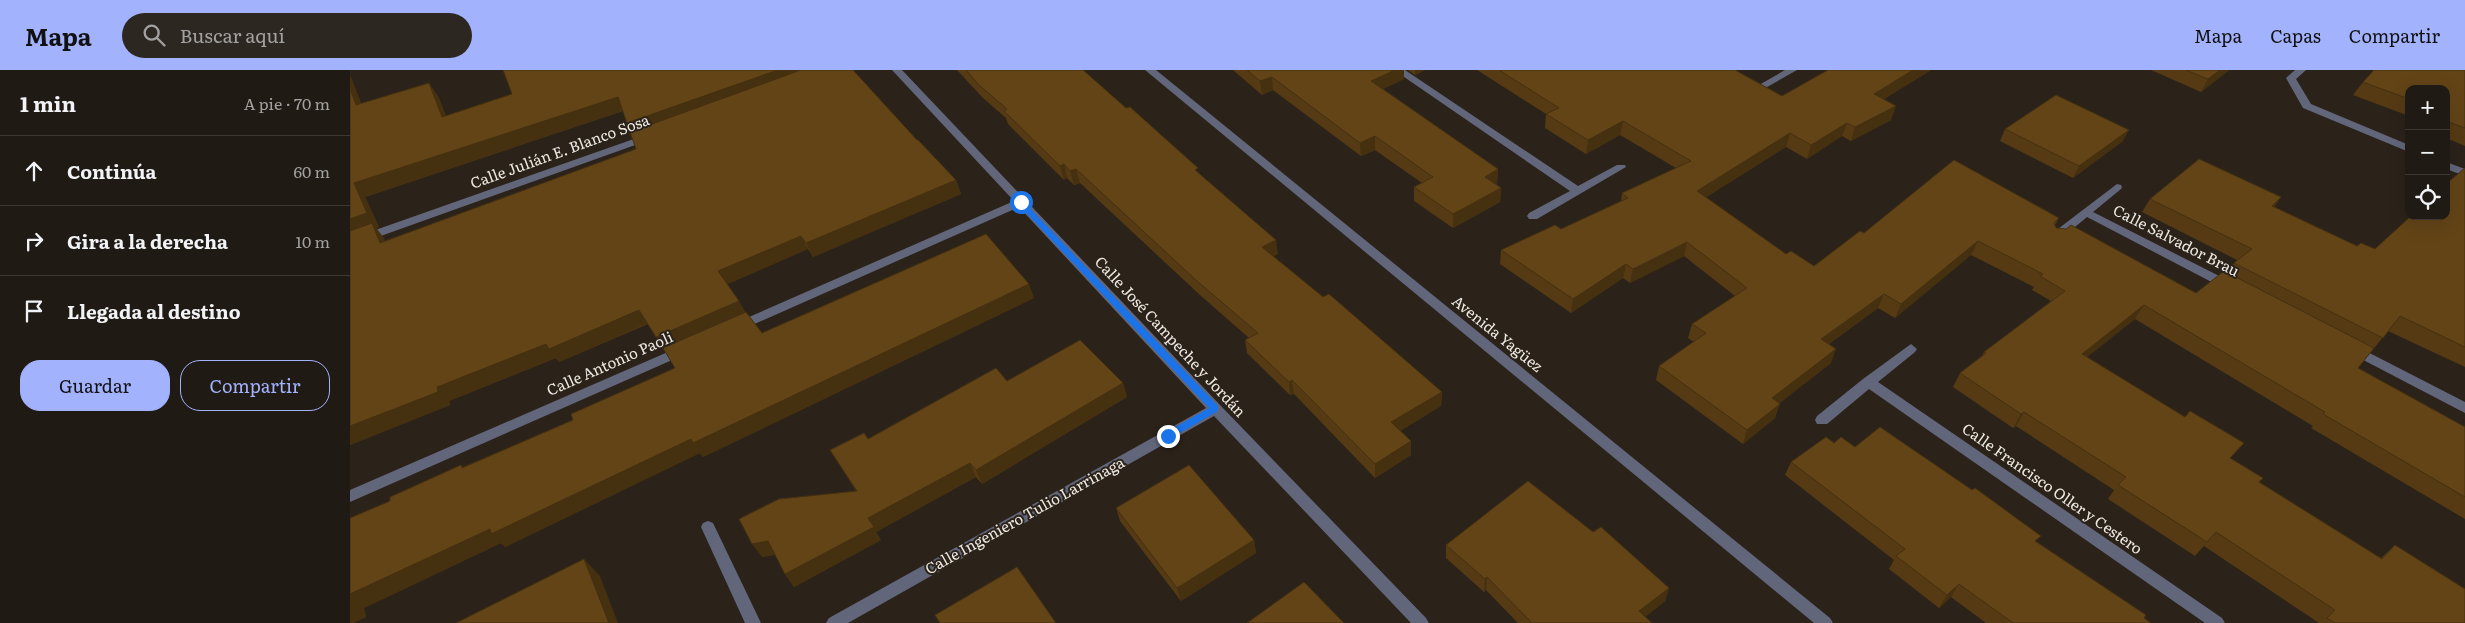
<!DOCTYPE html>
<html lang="es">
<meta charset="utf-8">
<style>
:root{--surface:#201a14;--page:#2d2722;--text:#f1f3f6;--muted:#a2a1a0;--line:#3d3834;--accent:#a2b2fd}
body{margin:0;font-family:Literata,serif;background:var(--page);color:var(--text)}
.controls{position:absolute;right:15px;top:15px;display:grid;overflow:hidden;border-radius:10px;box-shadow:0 5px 20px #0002}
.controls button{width:45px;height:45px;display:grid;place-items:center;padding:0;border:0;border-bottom:1px solid var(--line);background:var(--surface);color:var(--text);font:25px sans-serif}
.stop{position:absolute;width:15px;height:15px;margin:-11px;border:4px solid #1a73e8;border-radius:50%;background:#fff}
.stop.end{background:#1a73e8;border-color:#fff;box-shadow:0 1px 5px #0008}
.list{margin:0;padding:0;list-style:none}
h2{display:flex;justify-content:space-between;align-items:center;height:65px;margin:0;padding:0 20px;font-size:21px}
h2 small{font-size:16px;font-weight:400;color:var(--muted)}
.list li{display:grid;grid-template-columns:32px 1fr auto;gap:15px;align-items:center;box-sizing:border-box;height:70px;padding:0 20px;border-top:1px solid var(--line)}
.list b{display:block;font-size:19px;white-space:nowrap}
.list em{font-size:16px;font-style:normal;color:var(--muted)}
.actions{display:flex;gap:10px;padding:15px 20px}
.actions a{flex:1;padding:11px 0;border:1px solid var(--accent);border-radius:20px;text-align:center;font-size:18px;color:var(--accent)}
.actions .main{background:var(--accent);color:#111}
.icon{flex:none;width:28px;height:28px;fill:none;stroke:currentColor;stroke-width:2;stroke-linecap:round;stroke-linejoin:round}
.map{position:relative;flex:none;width:2115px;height:553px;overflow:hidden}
header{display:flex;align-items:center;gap:30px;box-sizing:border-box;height:70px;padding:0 25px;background:var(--accent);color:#111}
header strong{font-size:24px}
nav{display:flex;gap:28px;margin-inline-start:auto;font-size:18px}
.search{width:350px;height:45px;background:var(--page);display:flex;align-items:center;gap:12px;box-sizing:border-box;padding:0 18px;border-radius:28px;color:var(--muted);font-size:19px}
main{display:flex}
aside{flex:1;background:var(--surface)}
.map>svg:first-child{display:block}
</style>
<header>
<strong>Mapa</strong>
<div class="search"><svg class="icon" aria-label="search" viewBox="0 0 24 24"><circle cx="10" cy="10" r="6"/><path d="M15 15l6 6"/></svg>Buscar aquí</div>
<nav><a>Mapa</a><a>Capas</a><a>Compartir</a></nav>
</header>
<main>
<aside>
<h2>1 min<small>A pie · 70 m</small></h2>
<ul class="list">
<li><svg class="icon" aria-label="ahead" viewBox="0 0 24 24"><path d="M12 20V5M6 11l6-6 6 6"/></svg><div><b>Continúa</b></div><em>60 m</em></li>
<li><svg class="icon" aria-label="right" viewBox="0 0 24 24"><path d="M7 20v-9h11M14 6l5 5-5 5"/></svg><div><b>Gira a la derecha</b></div><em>10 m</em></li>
<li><svg class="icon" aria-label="arrive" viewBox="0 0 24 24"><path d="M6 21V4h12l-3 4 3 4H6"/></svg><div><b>Llegada al destino</b></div></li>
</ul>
<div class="actions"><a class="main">Guardar</a><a>Compartir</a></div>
</aside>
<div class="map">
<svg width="2115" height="553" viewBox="0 0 2115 553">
<rect width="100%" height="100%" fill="#2b231a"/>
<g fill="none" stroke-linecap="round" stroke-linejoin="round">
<!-- minor -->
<path fill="#61667b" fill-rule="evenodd" d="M542,0H552L870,335L1076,548L1079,553H1061L864,346L498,553H476L479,548L856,338L669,137L391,260H383L381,257L383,254L664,131Z
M795,0H806L1480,548L1483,553H1464Z
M1044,0H1055L1228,116L1267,95H1275L1276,97L1187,149H1179L1177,146L1179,143L1220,121Z
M1435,0H1447L1410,21L1407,22L1402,19Z
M1945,0H1956L1946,9L1961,34L2059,75V82L1953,38L1936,8Z
M298,64L303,67L302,69L0,177V169Z
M2096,92L2115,99V106L2096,99Z
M1767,114L1771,115L1772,117L1771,119L1743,142L1883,213L1885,216L1883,219H1875L1737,147L1708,171H1700L1698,168L1700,165Z
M1561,274L1567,279L1565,282L1528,312L1872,548L1875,553H1855L1519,319L1477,354H1467L1465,350L1467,346L1513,309Z
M2002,274L2115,332V343L1998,282L1996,279Z
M334,275L338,277L340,280L338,283L0,432V420Z
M358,451L363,453L411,553H395L351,457L353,453Z"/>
</g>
<!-- wall -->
<path fill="#553a14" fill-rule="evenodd" d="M607,0H733L849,103L928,184L923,186L973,227L1092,322L1091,336L1050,361L1061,371V385L1025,408L944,324L940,325L897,283L895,270L899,268L850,225L730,113L724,115L717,108L714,110L658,54L656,48L633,28Z
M883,0H1054V9L1033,19L1148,99L1147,113L1146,114L1151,118L1150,132L1103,158L1064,131V117L1072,113L1025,80L1011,86L923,20L912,25Z
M1058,0H1075L1065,5Z
M1127,0H1385L1432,26L1478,0H1581L1534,29L1541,50L1501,71L1492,66L1457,89L1436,77L1356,127L1436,184L1464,196L1514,163L1709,148L1705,155L1706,158L1846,223L1877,203L1884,193L1887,190L1792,142L1800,129L1924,137L2007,176L2025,179L2115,98V297L2038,261L2008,298L2115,357V449L1961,358L1963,356L1785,249L1737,287L1881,389L1909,412L2031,488L2045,475L2115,553H1969L1854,476L1845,486L1758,429L1764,420L1666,356L1663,358L1603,317L1610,303L1631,288L1634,282L1701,231L1682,220L1684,217L1621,185L1545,248L1528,238L1479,274L1481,293L1429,333L1425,348L1393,374L1306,310L1309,296L1344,272L1338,268L1342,254L1385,226L1334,186L1280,213L1273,208L1221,243L1150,194L1151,180L1211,159L1271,131L1272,123L1326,98L1270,65L1236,84L1195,58L1196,44Z
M1801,0H1879L1851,22Z
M2115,0V76L2096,68V19H2059V46L2003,25L2013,12Z
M0,5L11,34L88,26L96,46L162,24L567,70L606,110L611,124L463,187L458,179L377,214L395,242L412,263L684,228L353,387L350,383L155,477L151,473L14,538L16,547L3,553H0L40,431L111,395L113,397L223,350L325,298L298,254L209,292L206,288L99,331L100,335L0,375ZM273,41L277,53L282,61L286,79L35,171L33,167L26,158L29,157L15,127Z
M1655,59L1773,71L1723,108L1650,71Z
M657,311L773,313L777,327L632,414L626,407L526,462L531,470L444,517L435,504L425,485L412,487L506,421L480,380L518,369Z
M1484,373L1505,377L1687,472L1801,553H1636L1601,527L1589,538L1539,499L1544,490L1435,405L1441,392Z
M766,438L904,470L906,483L831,531L770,451Z
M1243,462L1319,518L1315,531L1295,547L1302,553H1168L1136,520L1134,522L1096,488V475Z"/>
<!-- shaded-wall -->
<path fill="#453010" d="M428,0H471L285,66L277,53Z
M1045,0H1054V9L1021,25V11Z
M1065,0H1075L1065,5Z
M1563,0H1581L1520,37L1524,24Z
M1870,0H1879L1851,22L1858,9Z
M0,5L17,48L6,35L0,19Z
M922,7L923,20L912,25L910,11Z
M79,13L88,26L102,60L92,47Z
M268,27L275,40L15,127L29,157L26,158L33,167L42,187L0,167V149L4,113Z
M1546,36L1541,50L1501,71L1505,57Z
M1273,51L1270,65L1236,84L1238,70Z
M1497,53L1492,66L1457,89L1461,75Z
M1779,60L1773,71L1723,108L1729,96Z
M1440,63L1436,77L1344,135L1347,121Z
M1025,66V80L1011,86L1010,73Z
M714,94L717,108L714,110L710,96Z
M726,99L730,113L724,115L720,101Z
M1148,99L1147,113L1134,121L1135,107Z
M606,110L611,124L463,187L456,173Z
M1151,118L1150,132L1103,158V144Z
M1931,127L1922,141V136Z
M451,166L458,179L376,215L368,201Z
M926,170L928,184L914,191L912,177Z
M1628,171L1621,185L1545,248L1551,234Z
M1337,172L1334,186L1280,213L1283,199Z
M1276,194L1273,208L1221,243L1223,229Z
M679,214L684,228L353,387L350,383L155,477L151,473L14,538L16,547L3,553H0V524L140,459L341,369Z
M1534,224L1528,238L1466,283L1471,269Z
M389,231L397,245L315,281L306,267Z
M1794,235L1785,249L1723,298L1732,284Z
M289,240L298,253L209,292L206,288L99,331L100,335L0,375V356L87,317L196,274Z
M1486,279L1481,293L1417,343L1422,328Z
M942,310L944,324L940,325L939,312Z
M773,313L777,327L632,414L626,400Z
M1092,322L1091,336L1042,366L1041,352Z
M1430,334L1425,348L1393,374L1397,360Z
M1674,342L1666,356L1663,358L1671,344Z
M1061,371V385L1025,408V394Z
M620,393L626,407L526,462L531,470L444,517L435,504L518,448Z
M904,470L906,483L831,531L827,518Z
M418,471L427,484L412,487L402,474Z
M234,489L250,506L268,553H259Z
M1137,507L1136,520L1134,522L1135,509Z
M1609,514L1601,527L1589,538L1597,525Z
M1319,518L1315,531L1287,553L1289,541Z"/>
<!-- building -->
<path fill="#634417" stroke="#453010" d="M153,0H428L277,53L268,27L4,113L17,143L0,149V19L6,35L79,13L92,47L162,24Z
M451,0H503L567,70H568L606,110L456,173L451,166L368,201L389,231L306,267L289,240L199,279L196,274L87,317L88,322L0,356V161L22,153L30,173L286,79L280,62Z
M616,0H733L776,38L780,37L848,98L845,100L926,170L912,177L973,227L979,224L1092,322L1041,352L1061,371L1025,394L942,310L939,312L895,270L908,263L847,211L726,99L720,101L714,94L710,96L654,41L657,39L629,15Z
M897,0H1045L1021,11L1148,99L1135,107L1151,118L1103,144L1064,117L1083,107L1025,66L1010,73L922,7L910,11Z
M1149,0H1385L1432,26L1478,0H1563L1524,24L1546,36L1505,57L1497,53L1461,75L1440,63L1347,121L1436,184L1441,181L1464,196L1510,161L1514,163L1604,90L1709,148L1704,153L1706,158L1716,159L1721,155L1846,223L1874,201L2024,278L2008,298L2115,357V427L1973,344L1975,342L1794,235L1732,284L1835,347L1840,341L1894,373L1880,388L1913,408L1909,412L2032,489L2045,475L2115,519V553H1985L1977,548L1985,540L1866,462L1857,472L1768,415L1776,407L1674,342L1671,344L1610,303L1636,283L1634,282L1715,221L1690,206L1693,204L1628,171L1551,234L1534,224L1471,269L1486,279L1422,328L1430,334L1397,360L1309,296L1356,263L1342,254L1397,218L1337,172L1283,199L1276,194L1223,229L1151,180L1205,155L1211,159L1278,128L1272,123L1341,91L1273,51L1238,70L1196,44L1209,38Z
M1836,0H1870L1858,9Z
M2024,0H2115V58L2096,51V19H2059V29L2013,12Z
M1706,25L1779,60L1729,96L1655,59Z
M1849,89L1931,127L1922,136L2007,176L2011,173L2025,179L2061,146H2096V114L2115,98V277L2050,246L2033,268L1884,193L1902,179L1800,129Z
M636,164L679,214L343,373L341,369L141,464L140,459L0,524V448L40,431V427L111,395L112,398L223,350L221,344L325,298L313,278L396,242L412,263Z
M730,270L773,313L626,400L620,393L518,448L524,457L435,504L418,471L402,474L389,449L429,429L507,421L480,380L514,363L518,369L646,298L657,311Z
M1530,357L1622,420L1625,418L1691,466L1685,471L1796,545L1794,548L1801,553H1663L1609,514L1597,525L1546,486L1555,479L1441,392L1476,367L1484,373L1491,367L1505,377Z
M839,395L904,470L827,518L766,438Z
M1178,411L1243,462L1251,457L1319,518L1289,541L1302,553H1182L1137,507L1135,509L1096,475Z
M234,489L259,553H106Z
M667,497L706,553H590L585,545Z
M954,512L994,553H897Z"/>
<!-- route -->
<path fill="#1a73e8" d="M668,131H673L868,336V341L821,368H815V363L859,338L668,134Z"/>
<g text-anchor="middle" stroke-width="4" stroke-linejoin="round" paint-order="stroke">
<!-- street labels -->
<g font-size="15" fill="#eee9e3" stroke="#2b231a">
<text transform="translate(210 82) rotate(-20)" y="5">Calle Julián E. Blanco Sosa</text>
<text transform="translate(1826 171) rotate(27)" y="5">Calle Salvador Brau</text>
<text transform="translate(1147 264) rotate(39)" y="5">Avenida Yagüez</text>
<text transform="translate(820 267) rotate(47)" y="5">Calle José Campeche y Jordán</text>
<text transform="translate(260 294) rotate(-24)" y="5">Calle Antonio Paoli</text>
<text transform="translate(1702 419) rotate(35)" y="5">Calle Francisco Oller y Cestero</text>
<text transform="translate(675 446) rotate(-29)" y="5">Calle Ingeniero Tulio Larrinaga</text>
</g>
</g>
</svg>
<div class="controls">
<button>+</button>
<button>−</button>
<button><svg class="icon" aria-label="locate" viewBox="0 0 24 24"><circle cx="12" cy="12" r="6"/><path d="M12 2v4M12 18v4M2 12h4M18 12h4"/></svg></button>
</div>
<div class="stop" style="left:671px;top:132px"></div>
<div class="stop end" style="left:818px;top:366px"></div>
</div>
</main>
